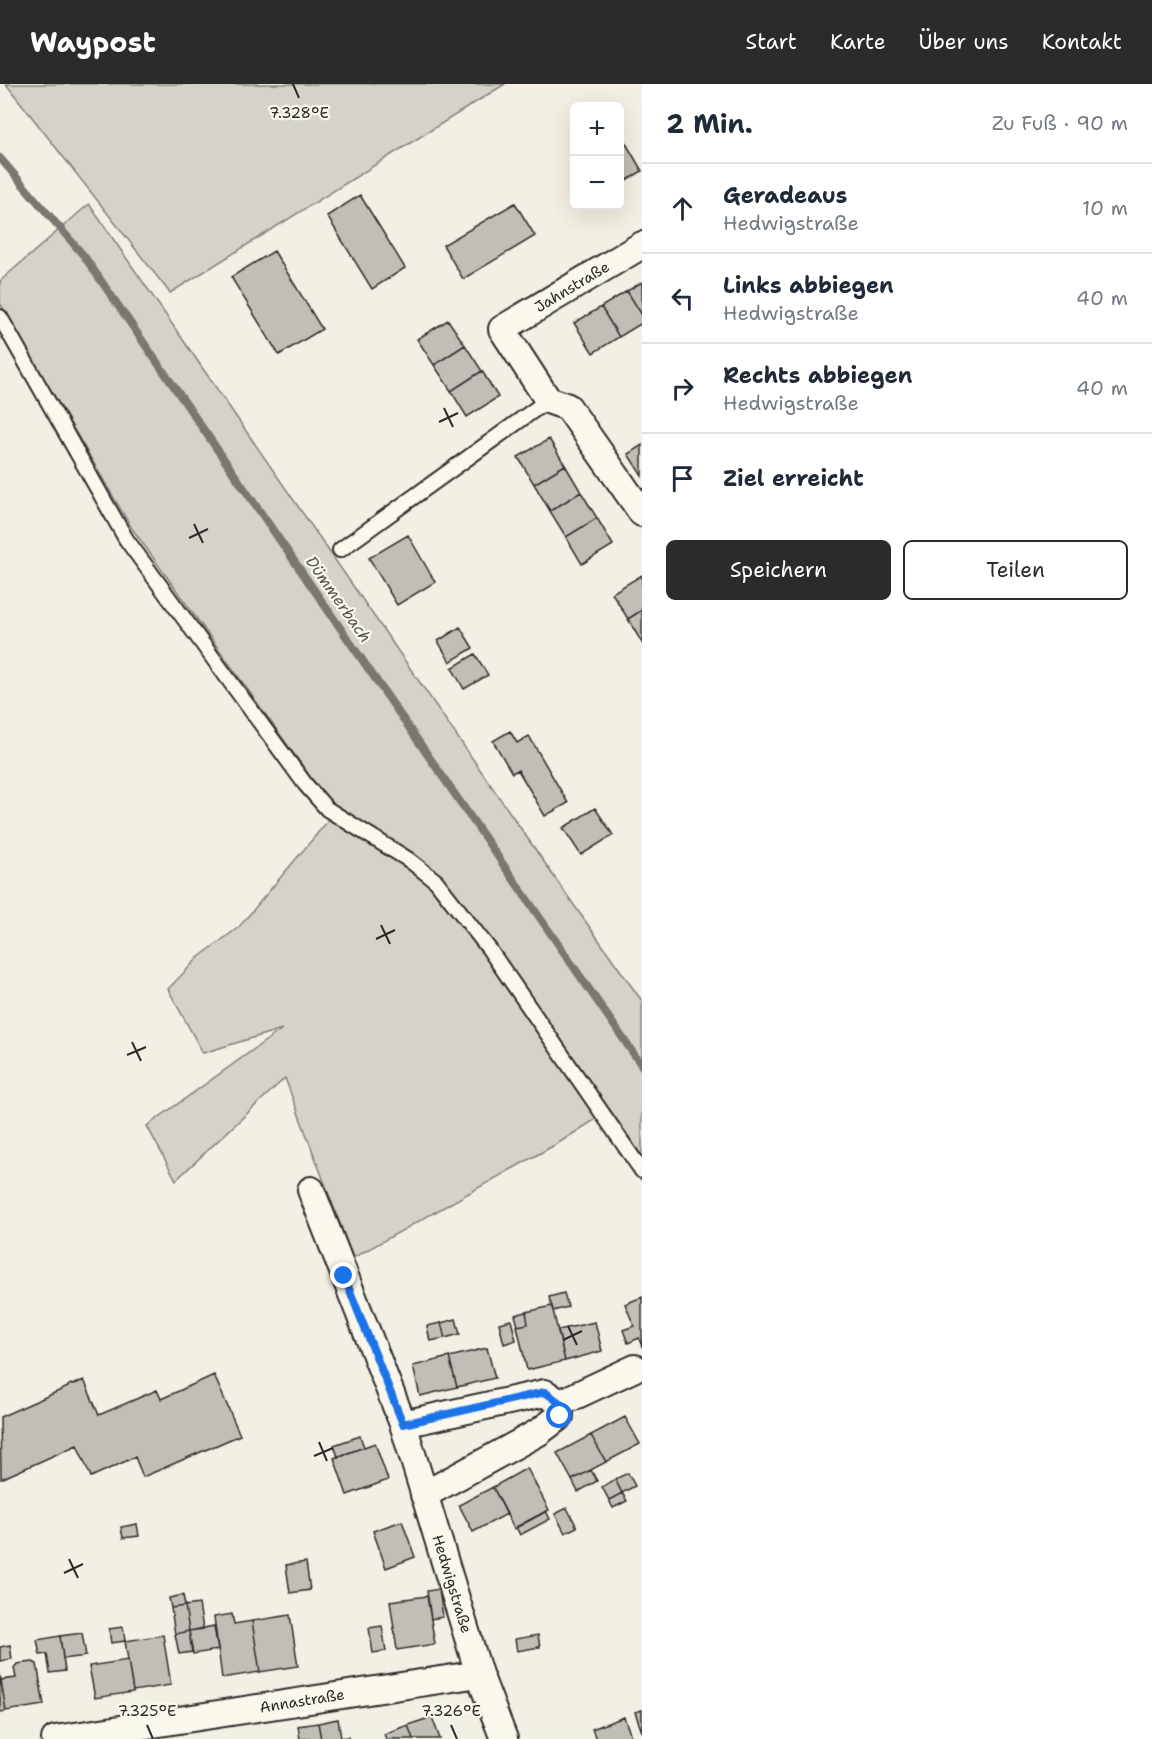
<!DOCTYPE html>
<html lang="de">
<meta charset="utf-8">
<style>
:root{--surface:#fff;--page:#f2f2f3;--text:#1f2937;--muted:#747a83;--line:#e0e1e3;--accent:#2b2b2b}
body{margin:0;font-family:"Shantell Sans",sans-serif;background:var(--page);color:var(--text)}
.controls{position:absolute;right:18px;top:18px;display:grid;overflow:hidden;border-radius:9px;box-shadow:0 6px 24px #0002}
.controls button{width:54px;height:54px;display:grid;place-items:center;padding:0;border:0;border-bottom:2px solid var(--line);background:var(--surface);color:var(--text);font:30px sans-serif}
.stop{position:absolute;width:18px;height:18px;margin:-14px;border:4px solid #1a73e8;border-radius:50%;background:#fff}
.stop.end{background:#1a73e8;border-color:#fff;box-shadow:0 2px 6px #0008}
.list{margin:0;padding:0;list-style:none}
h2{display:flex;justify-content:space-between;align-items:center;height:78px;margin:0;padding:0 24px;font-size:26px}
h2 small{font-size:20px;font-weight:400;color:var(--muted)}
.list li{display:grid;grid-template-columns:39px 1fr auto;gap:18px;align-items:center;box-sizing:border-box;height:90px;padding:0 24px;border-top:2px solid var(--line)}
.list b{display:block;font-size:22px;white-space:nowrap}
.list p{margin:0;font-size:20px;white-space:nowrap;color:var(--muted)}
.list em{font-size:20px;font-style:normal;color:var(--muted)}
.actions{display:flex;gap:12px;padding:18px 24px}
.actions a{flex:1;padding:14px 0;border:2px solid var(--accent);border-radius:9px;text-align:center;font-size:21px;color:var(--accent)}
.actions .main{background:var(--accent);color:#fff}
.icon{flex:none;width:33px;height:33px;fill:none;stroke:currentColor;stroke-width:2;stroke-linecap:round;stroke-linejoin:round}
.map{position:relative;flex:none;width:642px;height:1655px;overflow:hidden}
header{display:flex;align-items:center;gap:36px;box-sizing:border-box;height:84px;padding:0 30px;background:var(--accent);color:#fff}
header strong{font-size:28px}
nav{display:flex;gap:33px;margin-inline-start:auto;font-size:21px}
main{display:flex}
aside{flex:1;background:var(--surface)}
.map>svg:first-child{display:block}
</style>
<header>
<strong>Waypost</strong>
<nav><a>Start</a><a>Karte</a><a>Über uns</a><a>Kontakt</a></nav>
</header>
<main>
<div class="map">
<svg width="642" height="1655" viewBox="0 0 642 1655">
<rect width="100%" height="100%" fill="#f3efe4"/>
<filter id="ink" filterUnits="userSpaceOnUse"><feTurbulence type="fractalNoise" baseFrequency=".0167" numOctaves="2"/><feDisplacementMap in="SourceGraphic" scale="12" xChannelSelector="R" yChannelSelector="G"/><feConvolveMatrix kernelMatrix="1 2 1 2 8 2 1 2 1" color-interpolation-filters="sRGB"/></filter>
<g filter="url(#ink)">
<!-- green -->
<path fill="#d5d2c9" stroke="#807e7a" stroke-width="1.5" d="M6,0H505L170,209Z
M89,120L564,807L642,917V1072L610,1026L560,1058L353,1174L285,994L176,1096L147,1042L282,945L203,969L168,905L199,873L239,843L327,738L330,720L131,443L0,219V197Z"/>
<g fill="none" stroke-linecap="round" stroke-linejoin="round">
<!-- stream -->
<path stroke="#787772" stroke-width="8" d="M0,74L84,172L642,982"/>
</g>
<!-- building -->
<path fill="#c0beb6" stroke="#2b2b2b" stroke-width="1.5" d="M620,49L642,87L620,101Z
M360,111L405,184L372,205L327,132Z
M515,119L535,152L463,195L443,161Z
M274,167L322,245L279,271L231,193Z
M642,198V231L627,207Z
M627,207L642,231V239L619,253L601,223Z
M601,223L619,253L593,269L574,239Z
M448,236L465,261L434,281L417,255Z
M465,261L482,287L451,307L434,281Z
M482,287L498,313L467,333L451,307Z
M549,355L565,381L534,400L518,373Z
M642,361V392L628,370Z
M565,381L581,408L550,427L534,400Z
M581,408L597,434L566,453L550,427Z
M597,434L613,461L582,480L566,453Z
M408,451L435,498L397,521L369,474Z
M642,491V526L628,535L612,509Z
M642,526V559L628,535Z
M460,543L473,564L450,578L438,557Z
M475,570L488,591L464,605L452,584Z
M510,647L517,659L529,652L568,719L545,732L518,686L512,689L493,657Z
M595,724L613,751L581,771L563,744Z
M564,1209L568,1223L553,1227L549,1213Z
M642,1213V1263L639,1254L628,1259L623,1246L634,1242L625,1220Z
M552,1222L565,1277L527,1286L517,1242L528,1240L526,1228Z
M526,1228L528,1240L518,1242L515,1231Z
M456,1235L460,1250L445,1254L441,1239Z
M511,1236L516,1256L504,1260L499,1239Z
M595,1238L602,1267L565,1277L558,1246Z
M441,1239L445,1254L430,1257L427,1242Z
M487,1264L495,1294L457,1303L449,1273Z
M449,1273L457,1303L420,1312L413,1282Z
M214,1291L240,1351L143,1393L135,1373L91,1393L77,1361L1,1395L0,1333L68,1303V1302L71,1300L72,1301L84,1296L99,1331L157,1306L161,1315Z
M625,1333L640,1360L606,1378L591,1351Z
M591,1351L606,1378L572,1396L557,1369Z
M360,1352L364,1363L338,1373L334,1361Z
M375,1359L388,1396L347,1411L334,1374Z
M527,1384L549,1426L514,1445L493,1403Z
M591,1386L597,1397L578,1408L572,1396Z
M628,1389L635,1402L622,1409L615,1395Z
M615,1395L622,1409L609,1416L602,1403Z
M493,1403L507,1430L473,1448L459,1421Z
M622,1409L627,1417L613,1424L609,1416Z
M567,1424L577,1443L565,1449L555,1430Z
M546,1427L550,1435L520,1451L516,1443Z
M402,1437L415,1473L386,1484L373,1447Z
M137,1440L139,1452L123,1454L121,1443Z
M306,1478L310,1506L290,1509L286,1481Z
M439,1505L443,1533L431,1535L427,1507Z
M183,1511L185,1522L171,1524L169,1514Z
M427,1512L435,1560L397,1566L390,1517Z
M199,1520L203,1545L189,1547L185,1522Z
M185,1522L189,1547L175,1550L171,1524Z
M232,1530L234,1540L252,1537L260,1588L222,1594L214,1533Z
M290,1531L298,1582L260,1588L252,1537Z
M214,1542L218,1566L193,1570L189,1547Z
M382,1542L386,1567L373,1569L369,1544Z
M123,1543L125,1557L111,1559L109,1545Z
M189,1547L192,1568L179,1570L175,1550Z
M82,1549L86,1572L63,1575L60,1552Z
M163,1551L171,1601L133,1607L125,1557Z
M538,1551L540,1563L517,1567L515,1555Z
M60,1552L65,1587L50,1589L47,1570L40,1571L37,1556Z
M10,1561L12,1575L0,1577V1563Z
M128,1576L133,1608L95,1614L89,1582Z
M33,1578L37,1580L44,1621L6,1627L1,1596L16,1594L14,1584L17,1580Z
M0,1590L6,1627L0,1628Z
M642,1626V1648L635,1628Z
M432,1633L440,1655H413L408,1641Z
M624,1633L632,1655H596L592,1645Z
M338,1635L341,1654L348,1653V1655H321L318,1639Z
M318,1639L321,1655H300L298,1642Z
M408,1641L413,1655H386L384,1650Z"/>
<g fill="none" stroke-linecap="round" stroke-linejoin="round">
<defs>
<path id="lane" d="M0,233L126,455L305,700L327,725L409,776L436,797L489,865L642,1087
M340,466L548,316"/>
<path id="street" d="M642,161L502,245L548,316L568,323L642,429
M311,1106L403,1340L479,1590L504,1655
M560,1319L635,1284
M403,1340L545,1309L560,1319
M424,1411L539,1348L560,1332V1319
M55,1655L479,1590"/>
</defs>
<!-- lane casing -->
<use href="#lane" stroke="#2b2b2b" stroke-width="18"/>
<!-- street casing -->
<use href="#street" stroke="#2b2b2b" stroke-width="30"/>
<!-- lane -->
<use href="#lane" stroke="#fbf7ec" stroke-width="14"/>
<!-- street -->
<use href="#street" stroke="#fbf7ec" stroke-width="26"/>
</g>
</g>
<g fill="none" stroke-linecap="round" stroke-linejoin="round" filter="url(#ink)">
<!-- route -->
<path stroke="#1a73e8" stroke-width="8" d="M344,1192L403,1340L545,1308L560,1319V1332"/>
</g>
<!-- ticks -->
<path fill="none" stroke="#2b2b2b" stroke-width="2" d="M293,0L299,14M444,324L453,343M439,338L458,329M194,440L203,459M189,454L208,445M381,841L390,860M376,855L395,846M132,958L141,977M127,971L146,963M568,1242L577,1261M563,1256L582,1247M319,1358L327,1377M314,1372L333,1364M69,1475L78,1494M64,1489L83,1480M147,1641L153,1655M451,1641L457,1655"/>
<g text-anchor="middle" stroke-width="4.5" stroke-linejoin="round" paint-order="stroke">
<!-- street labels -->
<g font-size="15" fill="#2b2b2b" stroke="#fbf7ec">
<text transform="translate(572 203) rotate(-31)" y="5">Jahnstraße</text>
<text transform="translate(452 1500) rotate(73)" y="5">Hedwigstraße</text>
<text transform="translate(302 1617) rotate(-9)" y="5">Annastraße</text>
</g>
<!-- water labels -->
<g font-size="16" font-style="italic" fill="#585755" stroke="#fbf7ec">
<text transform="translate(339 515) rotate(55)" y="6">Dümmerbach</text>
</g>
</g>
<g font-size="15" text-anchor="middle" fill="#2b2b2b" stroke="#fbf7ec" stroke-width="4.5" stroke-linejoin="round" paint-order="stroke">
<text x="299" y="34">7.328°E</text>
<text x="147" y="1632">7.325°E</text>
<text x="451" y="1632">7.326°E</text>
</g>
</svg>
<div class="controls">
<button>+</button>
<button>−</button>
</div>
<div class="stop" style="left:560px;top:1332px"></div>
<div class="stop end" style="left:344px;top:1192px"></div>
</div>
<aside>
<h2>2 Min.<small>Zu Fuß · 90 m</small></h2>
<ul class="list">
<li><svg class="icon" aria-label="ahead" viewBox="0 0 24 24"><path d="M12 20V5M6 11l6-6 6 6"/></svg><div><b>Geradeaus</b><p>Hedwigstraße</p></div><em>10 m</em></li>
<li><svg class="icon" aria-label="left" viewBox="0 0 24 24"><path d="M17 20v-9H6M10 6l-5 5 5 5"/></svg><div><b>Links abbiegen</b><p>Hedwigstraße</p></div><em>40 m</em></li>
<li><svg class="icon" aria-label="right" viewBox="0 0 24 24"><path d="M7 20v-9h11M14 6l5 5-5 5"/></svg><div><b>Rechts abbiegen</b><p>Hedwigstraße</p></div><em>40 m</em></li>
<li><svg class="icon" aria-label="arrive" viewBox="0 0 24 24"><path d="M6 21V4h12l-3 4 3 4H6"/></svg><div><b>Ziel erreicht</b></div></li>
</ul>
<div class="actions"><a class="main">Speichern</a><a>Teilen</a></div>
</aside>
</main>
